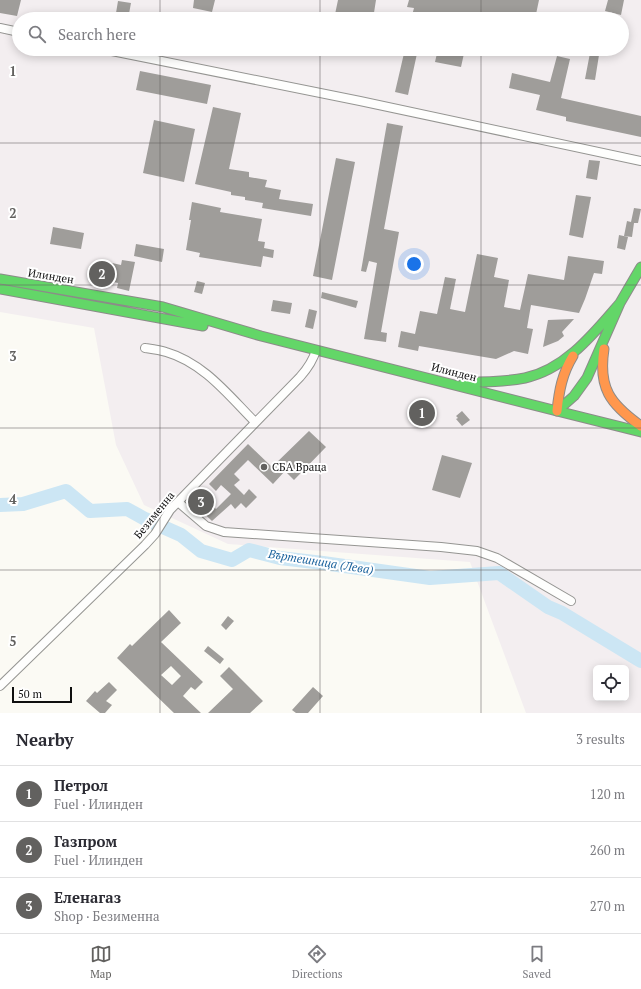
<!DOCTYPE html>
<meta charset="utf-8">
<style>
:root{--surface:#fff;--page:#f7f7f7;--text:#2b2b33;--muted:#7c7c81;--line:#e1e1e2;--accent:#62615f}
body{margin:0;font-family:"PT Serif",serif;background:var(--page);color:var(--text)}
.controls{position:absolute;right:12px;bottom:12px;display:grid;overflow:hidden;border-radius:6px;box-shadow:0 2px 10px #0003}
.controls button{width:36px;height:36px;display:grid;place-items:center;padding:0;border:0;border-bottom:1px solid var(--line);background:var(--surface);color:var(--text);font:20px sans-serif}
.scale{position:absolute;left:12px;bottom:10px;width:60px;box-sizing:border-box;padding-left:4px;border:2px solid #0f0f0f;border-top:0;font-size:11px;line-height:14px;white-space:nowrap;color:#0f0f0f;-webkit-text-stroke:3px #fff;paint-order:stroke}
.you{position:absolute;left:414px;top:264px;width:14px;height:14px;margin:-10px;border:3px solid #fff;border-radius:50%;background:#1a73e8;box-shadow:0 0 0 6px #1a73e833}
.badge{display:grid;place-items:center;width:26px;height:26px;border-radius:50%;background:var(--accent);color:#fff;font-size:13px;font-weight:700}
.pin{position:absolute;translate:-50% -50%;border:2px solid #fff;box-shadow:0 1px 4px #0006}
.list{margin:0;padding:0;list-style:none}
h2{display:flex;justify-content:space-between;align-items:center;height:52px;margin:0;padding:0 16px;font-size:17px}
h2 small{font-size:13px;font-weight:400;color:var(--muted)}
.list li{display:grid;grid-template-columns:26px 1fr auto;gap:12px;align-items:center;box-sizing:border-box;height:56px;padding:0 16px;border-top:1px solid var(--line)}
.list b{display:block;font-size:15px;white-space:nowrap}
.list p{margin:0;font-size:13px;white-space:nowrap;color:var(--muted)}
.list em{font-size:13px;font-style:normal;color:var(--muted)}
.icon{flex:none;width:22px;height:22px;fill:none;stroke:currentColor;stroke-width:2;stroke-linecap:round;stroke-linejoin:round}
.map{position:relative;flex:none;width:641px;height:713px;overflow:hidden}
.search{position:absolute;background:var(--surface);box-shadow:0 2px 10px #0003;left:12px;right:12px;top:12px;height:44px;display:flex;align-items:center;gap:10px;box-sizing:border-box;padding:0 14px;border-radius:22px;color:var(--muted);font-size:15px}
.sheet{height:220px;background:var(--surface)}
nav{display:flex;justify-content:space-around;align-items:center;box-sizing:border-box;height:56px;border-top:1px solid var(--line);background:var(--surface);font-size:11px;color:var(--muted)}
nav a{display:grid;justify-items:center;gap:2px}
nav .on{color:var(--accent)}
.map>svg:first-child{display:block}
</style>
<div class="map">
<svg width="641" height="713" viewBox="0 0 641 713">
<rect width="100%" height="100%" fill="#fbfaf4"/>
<!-- industrial -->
<path fill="#f3eef0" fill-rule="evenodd" d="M0,0H641V713H526L470,562L228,544L144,505L116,445L94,328L0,312ZM19,19H622V49H19ZM596,668H626V698H596Z"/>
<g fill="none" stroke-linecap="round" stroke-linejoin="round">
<!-- river -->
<path stroke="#cce6f4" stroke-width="14" d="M0,505L23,504L66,491L90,511L127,509L145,519L181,535L201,551L232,560L249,550L280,558L323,563L430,578L499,573L548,607L562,613L641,661"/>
</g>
<!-- building -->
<path fill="#9f9d9a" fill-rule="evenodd" d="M0,0H21L17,16L0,13Z
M194,0H215L212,12L193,8Z
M338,0H376L373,19H334Z
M409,0H539L535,19H411L414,8L407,7Z
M608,0H624L621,15L605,11Z
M118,1L131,3L128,19H115Z
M405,49H418L408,95L395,92Z
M438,49H465L461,67L435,62Z
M590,53L599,55L595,80L585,79Z
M557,56L570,59L561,98L641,116V137L566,121V117L536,110L540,95L509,88L512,73L550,82Z
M140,71L211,85L207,104L136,90Z
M213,107L241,113L229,169L249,172V177L267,180L265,187L281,190L279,199L313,204L311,216L262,208L263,203L245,200V197L231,195V192L195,184Z
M154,120L195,129L184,182L143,173Z
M387,123L403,126L384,229L399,232L381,332L387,333L386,342L364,339L377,263L369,261L366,272L361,271Z
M336,158L355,162L332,280L313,276Z
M589,160L600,161L597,180L586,178Z
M576,195L591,197L583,238L569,235Z
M192,202L221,208L220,212L262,219L258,241L265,242L264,248L274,250L273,258L263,256L261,267L199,257L200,253L186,250L191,220H189Z
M634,208L641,209L638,223H634L632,237L624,236L627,221L631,222Z
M53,227L84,233L81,249L50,244Z
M619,235L628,237L625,250L617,248Z
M136,244L164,249L162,262L134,256Z
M477,254L498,258L494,277L509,280L504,307L520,310L528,274L564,280L568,256L604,261L602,274L594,273L585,299L579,313L531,305L527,328L533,329L528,354L514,351L496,359L419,346L418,351L398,347L401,331L415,334L420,311L437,314L445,277L456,279L450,309L465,312Z
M99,260L121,265L122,260L135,262L129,291L117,288L118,283L96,278Z
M197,281L205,283L202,294L194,292Z
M322,292L358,301L356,308L321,298Z
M273,300L292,303L290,314L271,311Z
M309,309L317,311L313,329L305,327Z
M574,319L562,332L564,336L558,341L543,347L548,320Z
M415,401L431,404L428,423L412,420Z
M462,411L470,420L462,426L456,419L458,418L456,416Z
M309,431L326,447L294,480L285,471L273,484L248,460L234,474L240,480L234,485L244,495L249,489L257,497L246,508L241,503L235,509L231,504L212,521L191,501L199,493L216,509L231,494L221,485L216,491L209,484L248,444L272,467Z
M442,455L472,463L460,498L432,490Z
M169,610L181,623L161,642L203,682L195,690L191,687L183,696L201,713H174L117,658L130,644L132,646ZM171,666L181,676L172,685L161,675Z
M228,616L234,621L226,630L221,625Z
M208,646L224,659L220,664L204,651Z
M229,667L263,701L250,713H208L233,689L220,676Z
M109,682L117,690L106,701L112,705L105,713H100L86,701L95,691L97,693Z
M313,687L323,696L308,713H296L292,710Z"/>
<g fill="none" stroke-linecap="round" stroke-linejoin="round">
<defs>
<path id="street" d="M0,28L19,32
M102,49L360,101L641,161
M145,348C152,349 160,350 166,352C204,363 229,396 255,422
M178,502L206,526L224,532L441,547L477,551L497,558L571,601
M0,686L145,545L155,534L170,510L300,377C308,368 313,361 316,350"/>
<path id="fast" d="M0,279L163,307L261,336L557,411
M0,289L203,326
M464,382C485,382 505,382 525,378C566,369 594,333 620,303
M557,411L641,432
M557,411L574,396L587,378L620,303L641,267"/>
<path id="slow" d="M604,349C598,388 610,404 641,426
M557,411C559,391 562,374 573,356"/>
</defs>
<!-- street casing -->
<use href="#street" stroke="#959592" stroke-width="10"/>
<!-- fast casing -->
<use href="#fast" stroke="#8c8b89" stroke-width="11"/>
<!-- slow casing -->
<use href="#slow" stroke="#8c8b89" stroke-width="11"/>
<!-- street -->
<use href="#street" stroke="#fefefd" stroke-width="8"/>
<!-- fast -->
<use href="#fast" stroke="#63d668" stroke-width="9"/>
<!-- slow -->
<use href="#slow" stroke="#ff974d" stroke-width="9"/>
</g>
<!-- grid -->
<path fill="none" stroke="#62615f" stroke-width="1" stroke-opacity="0.55" d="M160,0V19M320,0V19M481,0V19M160,49V713M320,49V713M481,49V713M0,143H641M0,285H641M0,428H641M0,570H641"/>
<!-- markers -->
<circle fill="#62615f" stroke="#fff" stroke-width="1.5" cx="264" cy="467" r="4"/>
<g text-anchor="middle" stroke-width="4" stroke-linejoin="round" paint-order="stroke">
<!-- street labels -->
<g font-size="11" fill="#0f0f0f" stroke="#fff">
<text transform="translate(51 276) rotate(9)" y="4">Илинден</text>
<text transform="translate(454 372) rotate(14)" y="4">Илинден</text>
<text transform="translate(154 515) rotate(-51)" y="4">Безименна</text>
</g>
<!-- poi labels -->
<g font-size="11" fill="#0f0f0f" stroke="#fff" text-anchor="start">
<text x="272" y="471">СБА Враца</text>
</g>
<!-- water labels -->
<g font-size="12" font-style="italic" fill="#1c639d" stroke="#fff">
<text transform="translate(321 562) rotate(9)" y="4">Въртешница (Лева)</text>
</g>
</g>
<g font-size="13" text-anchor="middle" font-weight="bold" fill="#62615f" stroke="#fff" stroke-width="4" stroke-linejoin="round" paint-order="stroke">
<text x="13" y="76">1</text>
<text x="13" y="218">2</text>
<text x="13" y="361">3</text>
<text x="13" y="504">4</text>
<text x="13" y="646">5</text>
</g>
</svg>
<div class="controls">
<button><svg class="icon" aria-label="locate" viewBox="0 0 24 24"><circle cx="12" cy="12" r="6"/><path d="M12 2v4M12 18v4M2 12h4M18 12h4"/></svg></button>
</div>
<div class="scale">50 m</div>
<div class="you"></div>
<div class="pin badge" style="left:422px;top:413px">1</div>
<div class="pin badge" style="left:102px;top:274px">2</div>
<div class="pin badge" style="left:201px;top:502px">3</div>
<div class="search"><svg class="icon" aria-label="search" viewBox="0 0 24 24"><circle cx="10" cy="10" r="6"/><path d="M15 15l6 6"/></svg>Search here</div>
</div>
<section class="sheet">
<h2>Nearby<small>3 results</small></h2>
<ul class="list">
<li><span class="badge">1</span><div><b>Петрол</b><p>Fuel · Илинден</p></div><em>120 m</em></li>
<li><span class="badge">2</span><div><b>Газпром</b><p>Fuel · Илинден</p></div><em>260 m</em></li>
<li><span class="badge">3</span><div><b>Еленагаз</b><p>Shop · Безименна</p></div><em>270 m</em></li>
</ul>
</section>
<nav>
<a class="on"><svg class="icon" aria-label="map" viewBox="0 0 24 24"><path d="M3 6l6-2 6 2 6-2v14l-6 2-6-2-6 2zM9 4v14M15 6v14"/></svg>Map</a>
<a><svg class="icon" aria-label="directions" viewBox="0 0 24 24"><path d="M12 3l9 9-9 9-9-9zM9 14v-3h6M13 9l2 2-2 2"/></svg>Directions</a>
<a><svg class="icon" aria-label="saved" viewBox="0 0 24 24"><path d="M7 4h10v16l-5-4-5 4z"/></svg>Saved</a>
</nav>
